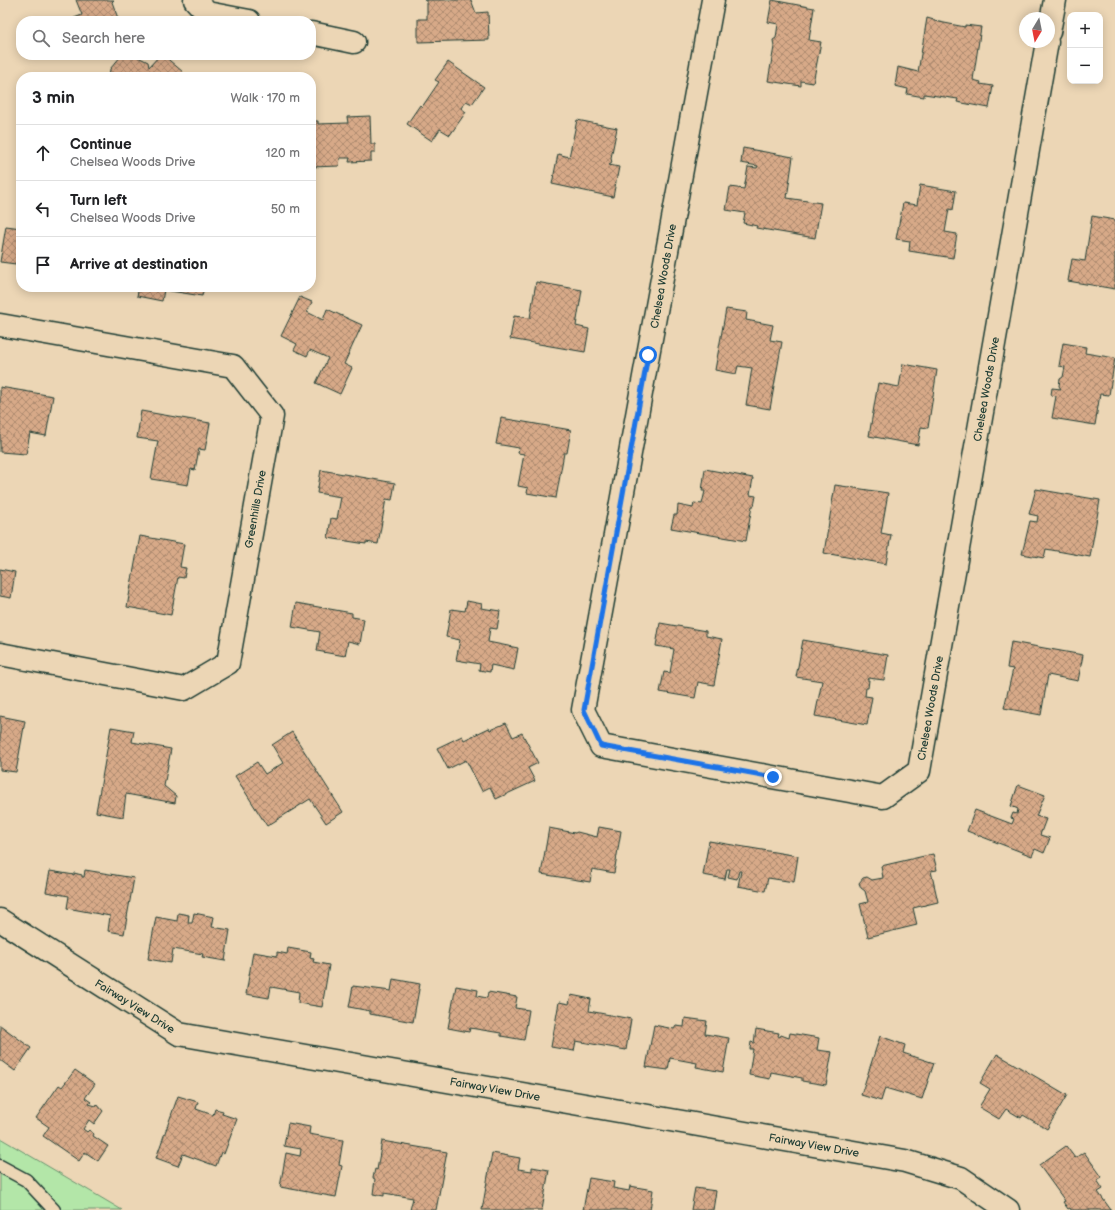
<!DOCTYPE html>
<meta charset="utf-8">
<style>
:root{--surface:#fff;--page:#f6f6f6;--text:#202124;--muted:#757577;--line:#e0e0e0}
body{margin:0;font-family:"Balsamiq Sans",sans-serif;background:var(--page);color:var(--text)}
.controls{position:absolute;right:12px;top:12px;display:grid;overflow:hidden;border-radius:8px;box-shadow:0 2px 10px #0003}
.controls button{width:36px;height:36px;display:grid;place-items:center;padding:0;border:0;border-bottom:1px solid var(--line);background:var(--surface);color:var(--text);font:20px sans-serif}
.compass{position:absolute;left:1019px;top:12px;width:36px;height:36px;border-radius:50%;background:var(--surface);box-shadow:0 2px 10px #0003;rotate:190deg}
.stop{position:absolute;width:12px;height:12px;margin:-9px;border:3px solid #1a73e8;border-radius:50%;background:#fff}
.stop.end{background:#1a73e8;border-color:#fff;box-shadow:0 1px 4px #0008}
.list{margin:0;padding:0;list-style:none}
h2{display:flex;justify-content:space-between;align-items:center;height:52px;margin:0;padding:0 16px;font-size:17px}
h2 small{font-size:13px;font-weight:400;color:var(--muted)}
.list li{display:grid;grid-template-columns:26px 1fr auto;gap:12px;align-items:center;box-sizing:border-box;height:56px;padding:0 16px;border-top:1px solid var(--line)}
.list b{display:block;font-size:15px;white-space:nowrap}
.list p{margin:0;font-size:13px;white-space:nowrap;color:var(--muted)}
.list em{font-size:13px;font-style:normal;color:var(--muted)}
.icon{flex:none;width:22px;height:22px;fill:none;stroke:currentColor;stroke-width:2;stroke-linecap:round;stroke-linejoin:round}
.map{position:relative;flex:none;width:1115px;height:1210px;overflow:hidden}
.search{position:absolute;background:var(--surface);box-shadow:0 2px 10px #0003;left:16px;top:16px;width:300px;height:44px;display:flex;align-items:center;gap:10px;box-sizing:border-box;padding:0 14px;border-radius:16px;color:var(--muted);font-size:15px}
.panel{position:absolute;background:var(--surface);box-shadow:0 2px 10px #0003;left:16px;top:72px;width:300px;height:220px;border-radius:16px}
.map>svg:first-child{display:block}
</style>
<div class="map">
<svg width="1115" height="1210" viewBox="0 0 1115 1210">
<defs>
<pattern id="building-cross-hatch" width="8" height="8" patternUnits="userSpaceOnUse"><rect width="8" height="8" fill="#d7a988"/><path d="M0 0l8 8M0 8l8-8" fill="none" stroke="#ae8b70"/></pattern>
</defs>
<rect width="100%" height="100%" fill="#ecd6b5"/>
<filter id="ink" filterUnits="userSpaceOnUse"><feTurbulence type="fractalNoise" baseFrequency=".025" numOctaves="2"/><feDisplacementMap in="SourceGraphic" scale="8" xChannelSelector="R" yChannelSelector="G"/><feConvolveMatrix kernelMatrix="1 2 1 2 8 2 1 2 1" color-interpolation-filters="sRGB"/></filter>
<g filter="url(#ink)">
<!-- grass -->
<path fill="#b3e6a8" stroke="#69926e" d="M0,1138L122,1210H0Z"/>
<!-- building -->
<path fill="url(#building-cross-hatch)" stroke="#1f3d34" d="M76,0H114L112,2L119,21H75L74,18L82,15Z
M424,0H471L476,13L488,12L489,40L418,42V19H427V0Z
M772,0L814,8L809,40L821,42L813,83L801,81V86L768,81L774,47L773,40L776,38L778,24L768,22Z
M927,18L934,20V21L965,27V25L981,27L973,80L981,82L980,84L993,86L989,108L957,102L958,99L924,94V97L907,94L908,89L895,86L898,67L918,72Z
M122,55H139L138,57L148,62L149,67L160,55H163L183,72L179,77H109L110,69Z
M448,62L484,87L472,104L466,101L461,108L466,112L450,135L440,129L432,141L407,124L420,105L422,107L439,82L435,80Z
M370,116L371,144H375V152H371V161L349,162L350,158H340L339,166L311,167V121H318V124L348,123L347,117Z
M577,120L617,128L611,158L612,163L609,165L619,167L613,197L552,184L558,154L569,157Z
M743,148L793,157L787,198L821,203L815,238L756,228L757,226L743,223L745,213L726,210L730,187L744,189L748,167L757,168L758,166L741,163Z
M920,185L956,191L953,210L949,209L945,232L957,234L953,258L909,251L910,241L896,239L903,203L917,205Z
M1092,216L1115,220V289L1068,281L1072,259L1085,261Z
M6,226L21,228V267L16,264L0,262Z
M536,282L582,290L576,326L589,329L585,352L510,339L514,316L530,318Z
M139,287H204L202,296L164,290L162,301L137,296Z
M300,297L312,302L307,312L323,320L327,309L362,325L344,364L352,368L340,394L316,383L328,358L310,350L307,356L294,350L297,344L281,336Z
M726,309L747,312L746,320L773,325L770,340L782,342L770,409L746,405L752,368L738,366L736,374L715,370Z
M1063,343L1086,347L1085,353L1115,358L1109,395L1100,394L1095,425L1052,418L1056,396L1051,395L1052,388L1061,389L1059,386L1060,379L1063,377L1065,367L1059,366Z
M903,364L937,370L928,428L921,427L918,445L869,436L878,383L899,387Z
M0,387L53,396L46,436L30,433L26,454L0,452Z
M141,411L210,423L205,450L199,449L195,470L191,469L188,485L151,479L158,441L137,438Z
M501,418L571,430L567,453H564L556,498L527,493L528,488L518,486L524,454L518,453L519,448L496,444Z
M705,469L753,478L750,495L756,496L754,506H752L746,541L671,528L674,515H677L678,505L693,508L694,503L702,504L705,491H702Z
M321,470L395,483L392,500L386,499L378,544L366,542V544L328,538L331,518L337,519L341,497L317,493Z
M835,485L888,493L881,533L891,535L886,564L824,553Z
M1036,489L1100,500L1090,557L1046,549L1044,558L1022,554L1030,521L1037,522L1038,516L1029,514Z
M140,536L184,544L180,567L186,568L184,578L178,577L171,615L127,607Z
M0,569L15,572L11,598L0,596Z
M467,601L482,604L481,608L500,611L497,629L490,628L488,642L518,648L514,670L491,665L490,672L479,670L480,664L456,660L460,640L446,637L451,609L465,611Z
M296,603L352,613V617L364,619L360,644L348,641L345,656L317,651L320,632L292,627Z
M660,623L706,631V636L722,639L714,685L698,682L695,698L660,692L664,672L670,673L674,649L656,646Z
M803,640L888,655L884,680L868,678L867,680H869L868,688H866L865,696L872,697L867,725L815,716L822,681L796,677Z
M1011,642L1083,655L1078,681L1048,675L1041,715L1004,708L1013,669L1007,668Z
M0,716L25,721L16,772L0,770Z
M506,723L513,737L522,733L538,763L528,768L535,781L496,799L490,787L482,791L466,760L448,769L437,748L462,736L464,740L489,728L490,730Z
M111,727L134,731L132,742L171,749L164,786L176,796L175,803L126,794L123,817L96,812Z
M292,732L343,812L326,823L310,799L267,826L235,776L257,762L265,774L283,763L272,745Z
M1018,785L1045,795L1036,816L1046,819L1040,835L1050,838L1044,853L1035,849L1032,856L967,831L975,810L1012,824L1014,819L1011,818L1013,813L1017,814L1018,809L1011,806Z
M599,827L621,831L614,873L592,869L590,882L541,874L549,828L575,833L577,832L597,837Z
M709,841L798,856L794,882L768,878L765,891L738,886L741,871H739L737,879L728,877L730,869H727L725,879L703,875Z
M933,854L937,870L931,871L938,902L913,908L917,925L868,937L860,904L868,902L865,891L861,888L859,883L863,878L867,877L872,880L883,878L881,866Z
M85,870L134,878L124,934L108,931L110,916L67,908L69,896L46,892L50,871L74,875V873L82,875V877H84Z
M178,913L189,915L188,923H192L194,913L214,917L212,927L230,930L225,961L202,957L203,954L173,949L171,963L148,959L156,917L177,921Z
M288,948L311,952L310,958L314,959L313,962L329,965L322,1007L298,1003L299,992L271,987L269,998L246,994L253,952L277,956V952L287,954Z
M393,979L420,984L413,1022L370,1014V1011L349,1007L353,986L391,991Z
M456,986L478,990L477,996L487,998L488,992L517,997L515,1008L529,1010L524,1040L501,1036V1033L470,1028L469,1032L448,1028Z
M571,995L591,999L589,1011L631,1019L626,1050L576,1041L574,1051L551,1047L559,1002L569,1004Z
M685,1018L707,1021L705,1034L729,1038L723,1072L696,1067L697,1063L670,1058L668,1070L646,1067L654,1025L674,1029L676,1026L684,1027Z
M0,1025L31,1048L15,1071L0,1060Z
M756,1029L779,1033L778,1036L780,1037L781,1035L789,1038L790,1033L819,1038L817,1050L832,1052L826,1085L802,1081V1078L771,1072L770,1079L749,1075L753,1049H750L751,1042L754,1043Z
M880,1036L905,1045L903,1053L934,1063L922,1099L885,1088L881,1101L861,1095Z
M997,1054L1067,1095L1047,1129L1023,1115L1021,1118L1006,1109L999,1119L979,1107L990,1089L980,1083Z
M75,1070L95,1084L85,1098L91,1102L89,1104L96,1106L97,1104L103,1111L94,1124L89,1120L83,1129L87,1132L89,1130L94,1134L93,1136L108,1146L98,1161L85,1152L79,1161L43,1136L49,1127L36,1118L59,1085L62,1087Z
M178,1096L198,1102L196,1109L213,1115L215,1109L223,1111L222,1114L237,1119L224,1154L221,1152L216,1166L183,1154L178,1166L156,1158Z
M288,1123L310,1127L309,1134L343,1140L339,1165L342,1166L336,1197L280,1187L286,1153L300,1156L301,1149L284,1146Z
M382,1141L447,1152L436,1210H410L413,1198L384,1193V1196L373,1194L375,1179L373,1178L375,1169L377,1170Z
M1066,1146L1075,1158L1084,1152L1102,1177L1097,1180L1103,1189L1098,1192L1111,1210H1071L1070,1208L1068,1209L1063,1202L1065,1201L1039,1165Z
M492,1153L520,1158L518,1169L532,1171V1167L549,1170L542,1210H482Z
M589,1178L614,1182L613,1188L629,1191L630,1186L653,1190L650,1210H583Z
M695,1188L716,1191L713,1210H691Z"/>
<g fill="none" stroke-linecap="round" stroke-linejoin="round">
<defs>
<path id="service" d="M0,1166L26,1180L54,1210"/>
<path id="minor" d="M195,0L207,13L249,21
M713,0L583,710L601,746L883,797L919,771L1047,42
M1049,32L1055,0
M311,33L354,42
M0,325L233,366L272,416L228,663L184,689L0,654
M0,920L179,1034L905,1161L961,1178L1008,1210"/>
</defs>
<!-- service casing -->
<use href="#service" stroke="#1f3d34" stroke-width="15"/>
<!-- minor casing -->
<use href="#minor" stroke="#1f3d34" stroke-width="25"/>
<!-- service -->
<use href="#service" stroke="#ecd6b5" stroke-width="12"/>
<!-- minor -->
<use href="#minor" stroke="#ecd6b5" stroke-width="22"/>
</g>
</g>
<g fill="none" stroke-linecap="round" stroke-linejoin="round" filter="url(#ink)">
<!-- route -->
<path stroke="#1a73e8" stroke-width="5" d="M648,355L584,710L601,746L773,777"/>
</g>
<g text-anchor="middle" stroke-width="4" stroke-linejoin="round" paint-order="stroke">
<!-- street labels -->
<g font-size="11" fill="#1f3d34" stroke="#ecd6b5">
<text transform="translate(663 276) rotate(-80)" y="4">Chelsea Woods Drive</text>
<text transform="translate(986 389) rotate(-80)" y="4">Chelsea Woods Drive</text>
<text transform="translate(255 509) rotate(-80)" y="4">Greenhills Drive</text>
<text transform="translate(930 708) rotate(-80)" y="4">Chelsea Woods Drive</text>
<text transform="translate(135 1006) rotate(32)" y="4">Fairway View Drive</text>
<text transform="translate(495 1089) rotate(10)" y="4">Fairway View Drive</text>
<text transform="translate(814 1145) rotate(10)" y="4">Fairway View Drive</text>
</g>
</g>
</svg>
<div class="controls">
<button>+</button>
<button>−</button>
</div>
<svg class="compass" viewBox="-18 -18 36 36"><path d="M0-13l5 13h-10z" fill="#e53935"/><path d="M0 13l5-13h-10z" fill="#757577"/></svg>
<div class="stop" style="left:648px;top:355px"></div>
<div class="stop end" style="left:773px;top:777px"></div>
<div class="search"><svg class="icon" aria-label="search" viewBox="0 0 24 24"><circle cx="10" cy="10" r="6"/><path d="M15 15l6 6"/></svg>Search here</div>
<section class="panel">
<h2>3 min<small>Walk · 170 m</small></h2>
<ul class="list">
<li><svg class="icon" aria-label="ahead" viewBox="0 0 24 24"><path d="M12 20V5M6 11l6-6 6 6"/></svg><div><b>Continue</b><p>Chelsea Woods Drive</p></div><em>120 m</em></li>
<li><svg class="icon" aria-label="left" viewBox="0 0 24 24"><path d="M17 20v-9H6M10 6l-5 5 5 5"/></svg><div><b>Turn left</b><p>Chelsea Woods Drive</p></div><em>50 m</em></li>
<li><svg class="icon" aria-label="arrive" viewBox="0 0 24 24"><path d="M6 21V4h12l-3 4 3 4H6"/></svg><div><b>Arrive at destination</b></div></li>
</ul>
</section>
</div>
